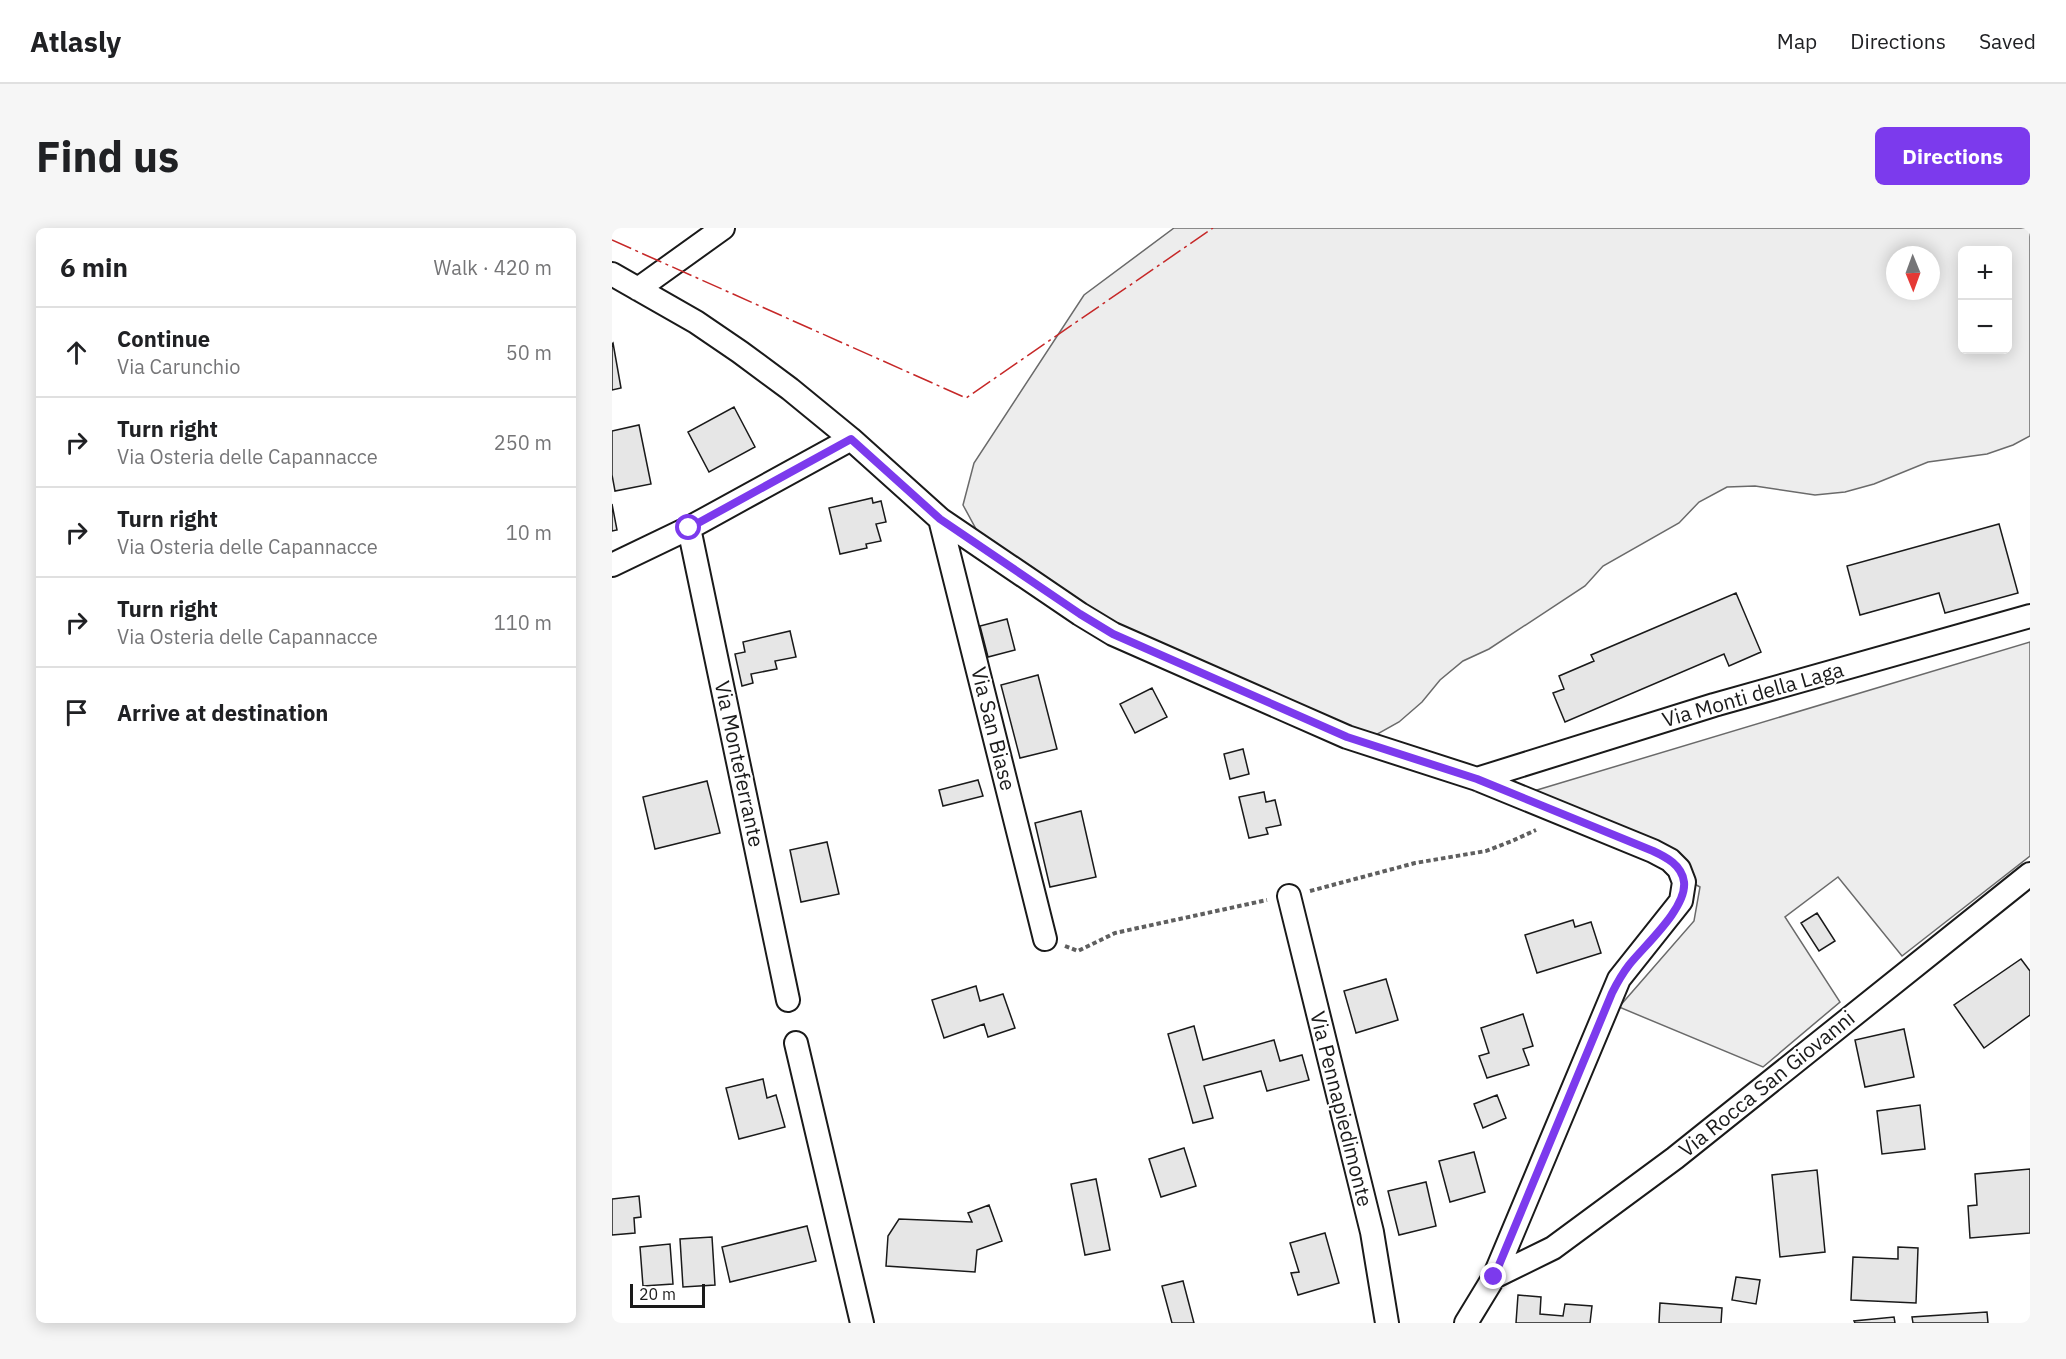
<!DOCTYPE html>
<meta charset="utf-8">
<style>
:root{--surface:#fff;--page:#f6f6f6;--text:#202124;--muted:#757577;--line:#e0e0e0;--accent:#7c3aed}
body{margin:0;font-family:"IBM Plex Sans",sans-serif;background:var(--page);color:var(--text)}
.controls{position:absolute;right:18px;top:18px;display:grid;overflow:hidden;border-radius:9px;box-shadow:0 3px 15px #0003}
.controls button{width:54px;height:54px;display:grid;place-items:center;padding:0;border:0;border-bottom:2px solid var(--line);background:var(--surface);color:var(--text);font:30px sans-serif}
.compass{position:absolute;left:1274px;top:18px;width:54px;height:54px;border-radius:50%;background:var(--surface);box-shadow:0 3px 15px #0003;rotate:179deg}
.scale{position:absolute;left:18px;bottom:15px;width:75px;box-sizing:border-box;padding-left:6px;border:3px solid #1a1a1a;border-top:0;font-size:16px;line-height:21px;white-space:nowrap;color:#1a1a1a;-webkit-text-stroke:4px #fff;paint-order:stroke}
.stop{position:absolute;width:18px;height:18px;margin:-14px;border:4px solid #7c3aed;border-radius:50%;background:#fff}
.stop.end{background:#7c3aed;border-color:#fff;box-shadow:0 2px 6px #0008}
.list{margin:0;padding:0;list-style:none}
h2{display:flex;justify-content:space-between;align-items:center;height:78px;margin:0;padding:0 24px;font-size:26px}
h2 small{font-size:20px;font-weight:400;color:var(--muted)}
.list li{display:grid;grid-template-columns:39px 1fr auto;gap:18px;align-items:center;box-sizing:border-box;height:90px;padding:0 24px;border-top:2px solid var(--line)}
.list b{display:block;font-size:22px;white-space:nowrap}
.list p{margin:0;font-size:20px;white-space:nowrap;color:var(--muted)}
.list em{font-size:20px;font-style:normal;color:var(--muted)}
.icon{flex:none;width:33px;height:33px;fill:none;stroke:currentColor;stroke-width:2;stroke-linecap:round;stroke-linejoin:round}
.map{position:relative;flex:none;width:1418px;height:1095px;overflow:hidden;border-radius:9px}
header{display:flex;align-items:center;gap:36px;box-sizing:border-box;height:84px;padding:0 30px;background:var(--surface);border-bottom:2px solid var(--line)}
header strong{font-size:28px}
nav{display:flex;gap:33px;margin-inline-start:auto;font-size:21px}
.intro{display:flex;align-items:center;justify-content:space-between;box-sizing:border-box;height:144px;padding:0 36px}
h1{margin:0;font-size:42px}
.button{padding:15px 27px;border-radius:9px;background:var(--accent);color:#fff;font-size:21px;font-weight:700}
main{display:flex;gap:36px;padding:0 36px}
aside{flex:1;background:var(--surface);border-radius:9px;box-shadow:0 3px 15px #0003}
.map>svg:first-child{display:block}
</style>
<header>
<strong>Atlasly</strong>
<nav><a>Map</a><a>Directions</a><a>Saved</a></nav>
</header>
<div class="intro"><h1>Find us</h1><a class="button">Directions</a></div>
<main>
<aside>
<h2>6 min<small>Walk · 420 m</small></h2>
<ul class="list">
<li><svg class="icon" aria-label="ahead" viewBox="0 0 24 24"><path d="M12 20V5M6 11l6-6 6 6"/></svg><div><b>Continue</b><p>Via Carunchio</p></div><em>50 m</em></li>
<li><svg class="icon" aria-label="right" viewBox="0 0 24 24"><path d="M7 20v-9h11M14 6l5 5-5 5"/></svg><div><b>Turn right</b><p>Via Osteria delle Capannacce</p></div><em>250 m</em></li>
<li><svg class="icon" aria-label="right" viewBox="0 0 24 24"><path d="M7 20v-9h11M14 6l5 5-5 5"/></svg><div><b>Turn right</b><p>Via Osteria delle Capannacce</p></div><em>10 m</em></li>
<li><svg class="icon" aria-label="right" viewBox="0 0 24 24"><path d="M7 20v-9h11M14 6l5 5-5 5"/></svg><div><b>Turn right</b><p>Via Osteria delle Capannacce</p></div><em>110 m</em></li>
<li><svg class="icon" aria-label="arrive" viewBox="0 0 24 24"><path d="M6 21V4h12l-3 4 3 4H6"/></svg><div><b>Arrive at destination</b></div></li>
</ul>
</aside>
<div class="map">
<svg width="1418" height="1095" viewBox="0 0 1418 1095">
<rect width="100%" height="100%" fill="#fff"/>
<!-- built -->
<path fill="#ededed" stroke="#6a6a6a" stroke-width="1.5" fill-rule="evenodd" d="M562,0H1418V208L1401,217L1375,226L1316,234L1262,256L1233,264L1203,267L1143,258L1115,259L1087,274L1067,295L991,338L973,358L877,421L851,433L828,452L810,474L787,494L762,508L498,398L370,312L351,277L362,235L472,67ZM1350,22H1396V122H1350ZM1283,27H1319V63H1283Z
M1418,414V628L1290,728L1226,649L1173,689L1228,774L1151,839L1007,779L1082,693L1088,659L915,565Z"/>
<!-- building -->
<path fill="#e6e6e6" stroke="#1a1a1a" stroke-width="1.5" d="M1,115L9,160L0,162V116Z
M122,179L143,219L97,244L76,204Z
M27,197L39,256L3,263L0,247V203Z
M260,270L261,275L269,273L274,294L264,296L269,313L254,316L255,320L228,326L217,280Z
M0,276L5,302L0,303Z
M1387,296L1406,365L1333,385L1327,365L1248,387L1235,338Z
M1124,365L1149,424L1117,438L1112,426L953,494L941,465L952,461L947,448L982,433L979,427Z
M395,391L403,422L376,429L368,398Z
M178,403L184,429L163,433L165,441L139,446L141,455L130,458L123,426L133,424L131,414Z
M426,447L445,521L408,530L389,457Z
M540,460L555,489L523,505L508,476Z
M631,521L637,546L618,551L612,526Z
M366,552L371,568L331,578L327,562Z
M95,553L108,605L43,621L31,569Z
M652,564L654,574L663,572L669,597L654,600L656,606L637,610L627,569Z
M469,583L484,649L438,659L423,595Z
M215,614L227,666L189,674L178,622Z
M1205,685L1223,713L1207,723L1189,695Z
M961,692L963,699L979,694L989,725L925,745L913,707Z
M1409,731L1418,743V787L1372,820L1342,777Z
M774,751L786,792L744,805L732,763Z
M364,758L368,773L391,766L403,800L376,809L372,796L332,810L320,772Z
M911,786L921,818L911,821L917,837L875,850L867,828L877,825L869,800Z
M582,798L591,832L662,812L668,833L690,827L697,852L655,863L649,843L592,858L601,890L581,895L556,806Z
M1292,801L1302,849L1253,859L1243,812Z
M151,851L155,870L164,867L173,899L127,911L114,860Z
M885,867L894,890L871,900L862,876Z
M1308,877L1313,921L1270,926L1265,883Z
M572,920L584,958L549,969L537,931Z
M862,924L873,964L838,974L827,933Z
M1418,941V1005L1358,1010L1356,978L1365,977L1363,946Z
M1205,942L1213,1024L1168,1029L1160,947Z
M484,951L498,1022L473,1027L459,956Z
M814,954L824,998L787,1007L776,963Z
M27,968L29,989L22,990L23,1005L0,1007V971Z
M377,977L390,1013L365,1022L363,1044L274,1038L276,1008L287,991L360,994L356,985Z
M195,998L204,1033L118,1054L110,1019Z
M713,1005L727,1055L686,1067L679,1045L687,1044L678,1015Z
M100,1009L103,1057L71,1059L68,1011Z
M58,1016L61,1056L31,1058L28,1019Z
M1286,1019L1306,1020L1304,1075L1239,1072L1241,1029L1286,1031Z
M1124,1049L1148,1052L1144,1076L1120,1072Z
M571,1053L582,1095H560L550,1058Z
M906,1067L929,1069L928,1086L951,1088L953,1076L980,1078L978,1095H904Z
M1048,1075L1110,1080L1109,1095H1047Z
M1375,1084L1376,1095H1301L1300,1089Z
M1282,1089L1283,1095H1243L1242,1093Z"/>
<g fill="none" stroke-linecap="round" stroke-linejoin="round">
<defs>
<path id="minor" d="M0,46L84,94L128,124L178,161L239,211L328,291L468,386L501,406L735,509L865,551L1041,623L1058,632L1067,641L1072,654L1069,673L1007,751L882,1049L854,1095
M26,61L111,0
M328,291L433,711
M77,300L176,772
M0,337L77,300L239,211
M865,551L1102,477L1418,388
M677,668L760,1004L775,1095
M184,815L250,1095
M882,1049L941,1020L1063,930L1418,646"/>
</defs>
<!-- minor casing -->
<use href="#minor" stroke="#1a1a1a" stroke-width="26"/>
<!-- path -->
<path stroke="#5f5f5f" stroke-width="4" stroke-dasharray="4.5 3" stroke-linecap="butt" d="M698,663L803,635L874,623L900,613L924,602
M453,718L466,723L503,705L655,672"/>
<!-- minor -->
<use href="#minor" stroke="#fff" stroke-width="22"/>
<!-- power -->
<path stroke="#c62828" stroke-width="1.5" stroke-dasharray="21 4.5 3 4.5" stroke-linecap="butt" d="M0,12L354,170L601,0"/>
</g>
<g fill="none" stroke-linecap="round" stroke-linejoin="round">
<!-- route -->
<path stroke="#7c3aed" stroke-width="8" d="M77,300L239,211L328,291L468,386L501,406L735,509L865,551L1041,623C1054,629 1070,637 1072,654C1075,680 1033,717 1017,737C1010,746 1005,755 1000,765L882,1049"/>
</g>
<g text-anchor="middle" stroke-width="4.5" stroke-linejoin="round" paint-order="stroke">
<!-- street labels -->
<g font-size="21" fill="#1a1a1a" stroke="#fff">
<text transform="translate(1141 467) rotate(-16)" y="7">Via Monti della Laga</text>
<text transform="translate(381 501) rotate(76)" y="7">Via San Biase</text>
<text transform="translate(127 536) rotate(78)" y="7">Via Monteferrante</text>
<text transform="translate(1155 856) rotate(-39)" y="7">Via Rocca San Giovanni</text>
<text transform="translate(729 881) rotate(76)" y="7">Via Pennapiedimonte</text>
</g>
</g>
</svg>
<div class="controls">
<button>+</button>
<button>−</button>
</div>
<svg class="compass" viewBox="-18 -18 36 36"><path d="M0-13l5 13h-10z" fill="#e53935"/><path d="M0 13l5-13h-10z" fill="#757577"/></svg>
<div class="scale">20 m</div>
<div class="stop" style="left:77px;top:300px"></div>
<div class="stop end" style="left:882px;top:1049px"></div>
</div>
</main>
